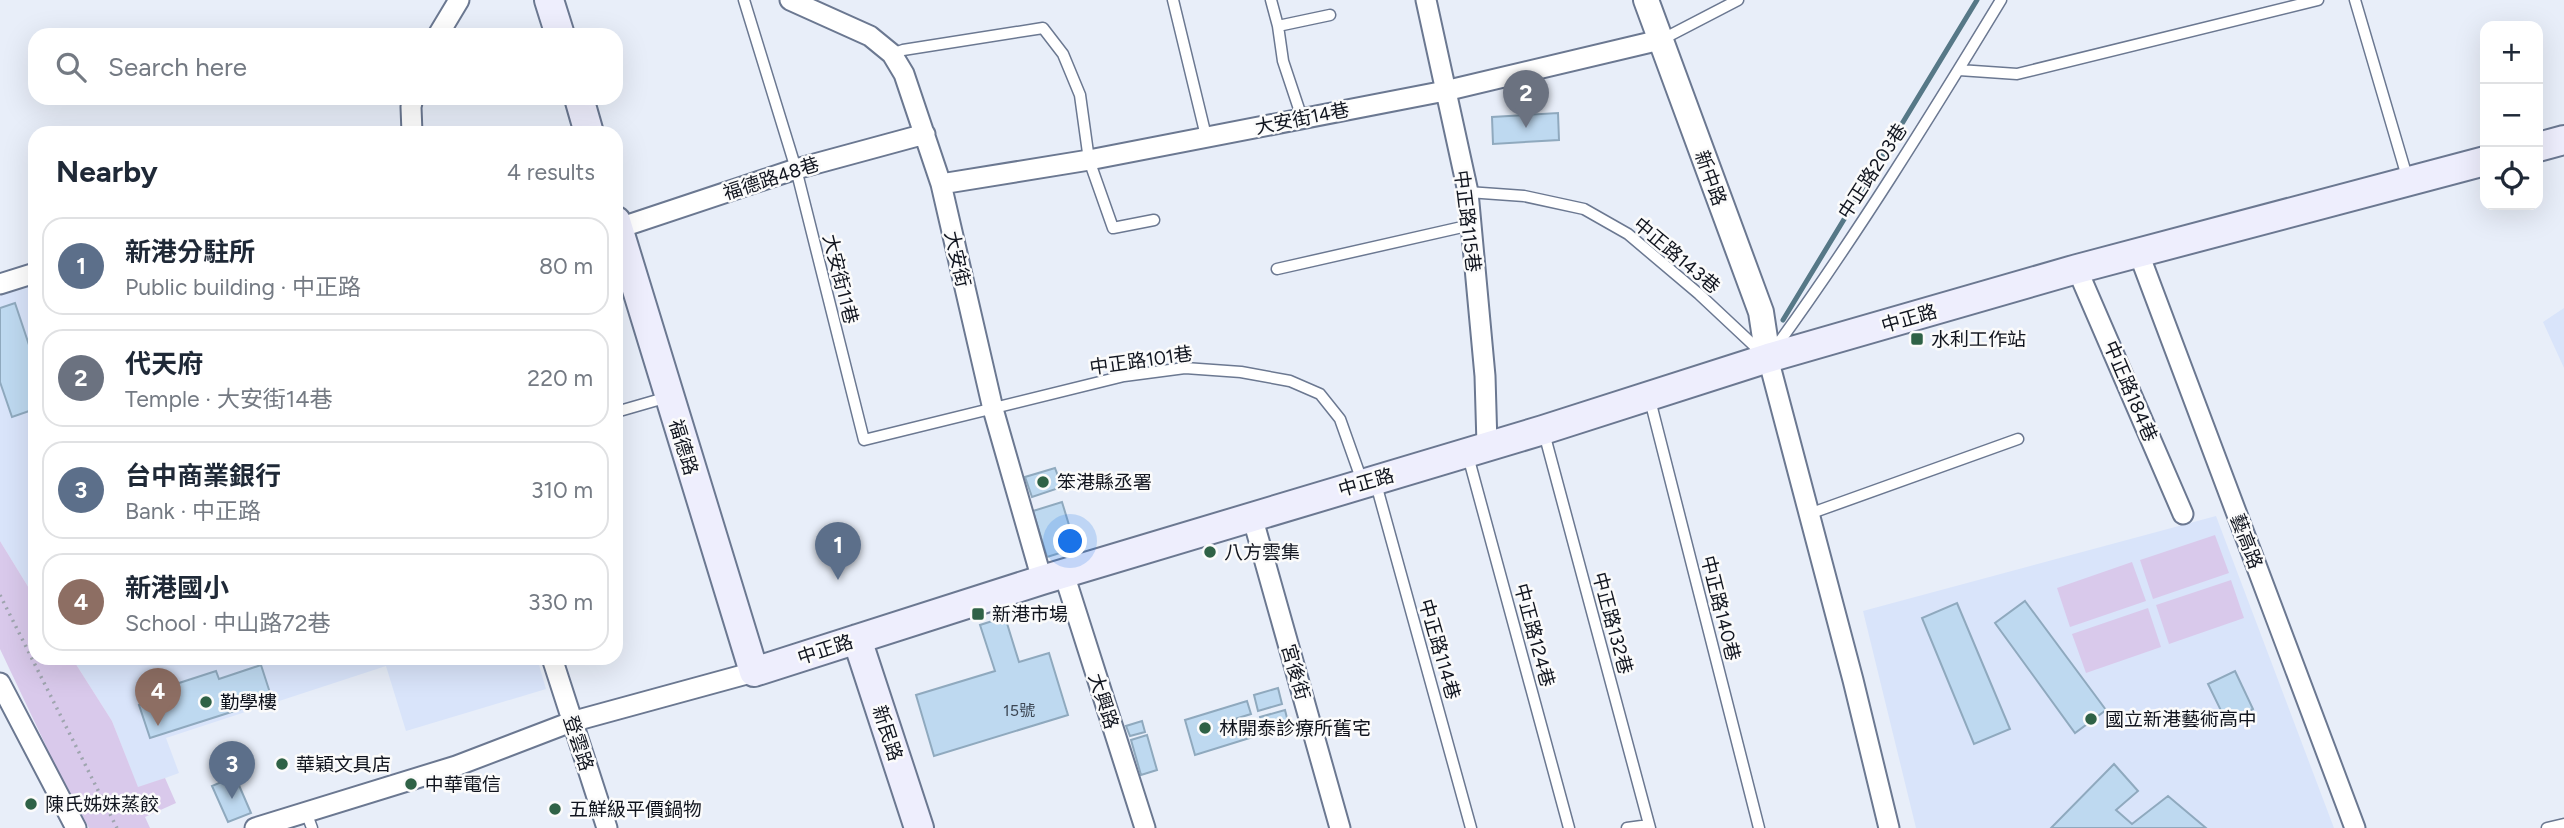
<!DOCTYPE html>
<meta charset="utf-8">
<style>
:root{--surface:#fff;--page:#f6f6f7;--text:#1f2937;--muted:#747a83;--line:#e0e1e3;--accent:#2f6246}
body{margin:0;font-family:Figtree,"Noto Sans TC",sans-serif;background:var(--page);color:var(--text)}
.controls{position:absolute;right:21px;top:21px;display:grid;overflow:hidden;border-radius:14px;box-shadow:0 7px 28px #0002}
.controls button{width:63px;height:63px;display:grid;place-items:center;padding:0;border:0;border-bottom:2px solid var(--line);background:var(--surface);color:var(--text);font:35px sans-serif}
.you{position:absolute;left:1071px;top:542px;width:24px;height:24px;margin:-18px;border:5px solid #fff;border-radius:50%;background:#1a73e8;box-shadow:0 0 0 10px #1a73e833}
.badge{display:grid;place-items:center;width:46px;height:46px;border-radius:50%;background:var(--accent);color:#fff;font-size:23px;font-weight:700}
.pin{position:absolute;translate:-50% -58px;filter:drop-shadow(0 2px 4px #0008)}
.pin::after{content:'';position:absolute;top:37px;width:24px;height:21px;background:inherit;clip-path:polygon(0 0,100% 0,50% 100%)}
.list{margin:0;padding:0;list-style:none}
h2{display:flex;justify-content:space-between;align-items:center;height:91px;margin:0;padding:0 28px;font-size:30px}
h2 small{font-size:23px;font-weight:400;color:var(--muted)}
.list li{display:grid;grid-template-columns:46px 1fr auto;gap:21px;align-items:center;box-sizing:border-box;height:98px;margin:0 14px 14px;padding:0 14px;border:2px solid var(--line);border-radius:21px}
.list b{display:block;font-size:26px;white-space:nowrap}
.list p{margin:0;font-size:23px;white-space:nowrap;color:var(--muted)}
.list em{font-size:23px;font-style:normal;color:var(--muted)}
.icon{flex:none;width:38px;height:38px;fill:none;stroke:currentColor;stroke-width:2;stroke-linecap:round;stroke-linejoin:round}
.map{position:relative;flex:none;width:2564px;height:828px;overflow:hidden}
.search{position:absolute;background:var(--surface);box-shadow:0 7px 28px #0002;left:28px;top:28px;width:595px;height:77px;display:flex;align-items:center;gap:18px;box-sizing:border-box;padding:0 24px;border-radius:21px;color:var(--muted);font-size:26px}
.panel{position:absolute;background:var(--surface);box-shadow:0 7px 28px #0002;left:28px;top:126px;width:595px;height:539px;border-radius:21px}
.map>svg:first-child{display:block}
</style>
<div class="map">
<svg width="2564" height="828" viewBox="0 0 2564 828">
<rect width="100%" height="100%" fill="#e8eef9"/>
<!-- built -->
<path fill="#d9e4fa" d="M35,285V598L0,541V296Z
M2564,308V368L2543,322Z
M2216,516L2334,828H1916L1863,611Z
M72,658H537L546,689L406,731L386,666L166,738L179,773L138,788L112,721Z"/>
<!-- green -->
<path fill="#d9c9eb" d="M2215,535L2229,573L2153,599L2140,560Z
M0,541L35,598V658H72L112,721L138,787L165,778L176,803L145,817L150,828H89L57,769L0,649Z
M2132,562L2146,601L2070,627L2057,588Z
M2231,580L2244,618L2169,644L2156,605Z
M2148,608L2161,647L2086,673L2072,634Z"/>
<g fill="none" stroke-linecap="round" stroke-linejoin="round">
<!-- stream -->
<path stroke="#567887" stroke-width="5" d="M1783,320L1977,0"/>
</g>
<!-- building -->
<path fill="#bed9f0" stroke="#8fa9be" stroke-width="2" d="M1558,113L1559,140L1493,144L1492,117Z
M15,303L35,363V409L12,417L0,382V308Z
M1055,468L1062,487L1032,497L1025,477Z
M1062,502L1076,548L1047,557L1033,511Z
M2025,601L2106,710L2075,733L1995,623Z
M1957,603L2010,729L1974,744L1922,618Z
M1005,617L1019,662L1049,653L1068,715L934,756L916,695L995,671L980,625Z
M261,665L272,699L150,738L139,705L179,693L176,684L216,671L219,679Z
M2235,671L2253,709L2227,723L2208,684Z
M1278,688L1282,704L1258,711L1254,695Z
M1247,701L1251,714L1222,723L1225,732L1253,724L1256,736L1195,755L1185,720Z
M1285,710L1289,726L1264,733L1260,717Z
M1142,721L1145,732L1130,736L1126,726Z
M1147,735L1157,770L1141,775L1131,740Z
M2114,764L2138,791L2116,810L2132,824L2168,796L2206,828H2051Z
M235,776L251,813L228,822L212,786Z"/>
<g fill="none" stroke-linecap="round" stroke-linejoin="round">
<defs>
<path id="service" d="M744,0L796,169L864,440L1124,376L1185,368L1241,372L1290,381L1320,394L1340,419L1362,481
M1173,0L1206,136
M1271,0L1278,26L1283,61L1302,118
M2355,0L2408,180
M1278,26L1330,15
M1661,40L1738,0
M892,54L903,50L1043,28L1063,54L1080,95L1089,160L1113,228L1154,220
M1959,70L2017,74L2318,0
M1468,192L1524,196L1584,209L1628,234L1699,294L1763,354
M1277,269L1471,225
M1775,348C1855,238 1930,117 2001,0
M1650,400L1759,828
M616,412L668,397
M1544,433L1650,828
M1468,456L1569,828
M1376,484L1471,828
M1809,514L2018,439
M306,812L312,828
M1627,828L1649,825
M2547,828L2564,824"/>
<path id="minor" d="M790,0L870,36L892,54L904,74L941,184L993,409L1042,580
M1426,0L1468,192L1485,376L1487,445
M438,35L459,0
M412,133L411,107L413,98
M941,184L1089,160L1445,91L1660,40
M616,229L796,169L925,134
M2139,254L2355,828
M2077,269L2183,514
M0,284L35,273
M1768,358L1853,680L1889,828
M1252,516L1340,828
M1064,574L1145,828
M552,658L607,828
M0,683L76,828
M255,828L456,766L571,722L754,672"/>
<path id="tertiary" d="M1646,0L1761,312L1768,358"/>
<path id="secondary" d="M549,0L560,35
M579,98L589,133
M2538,147L2564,140
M616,221L754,672L1042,580L1543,430L1768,358L2077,269L2485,161
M857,639L919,828"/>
</defs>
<!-- service casing -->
<use href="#service" stroke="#6b7891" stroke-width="13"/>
<!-- minor casing -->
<use href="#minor" stroke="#6b7891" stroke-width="23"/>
<!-- tertiary casing -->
<use href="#tertiary" stroke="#6b7891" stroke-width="28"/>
<!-- secondary casing -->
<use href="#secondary" stroke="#6b7891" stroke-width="32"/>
<!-- path -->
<path stroke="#9fa5af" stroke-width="3.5" stroke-dasharray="2 5" stroke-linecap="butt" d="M0,595L117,828"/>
<!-- service -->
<use href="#service" stroke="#fff" stroke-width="10"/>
<!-- minor -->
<use href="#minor" stroke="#fff" stroke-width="19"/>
<!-- tertiary -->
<use href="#tertiary" stroke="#fff" stroke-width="24"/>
<!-- secondary -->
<use href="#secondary" stroke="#eeeefd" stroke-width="28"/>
</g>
<!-- markers -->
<g fill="#2f6246" stroke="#fbfbfb" stroke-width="2.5">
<rect x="1910" y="332" width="14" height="14" rx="3.5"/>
<circle cx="1043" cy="482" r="7"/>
<circle cx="1210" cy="552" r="7"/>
<rect x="971" y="607" width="14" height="14" rx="3.5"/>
<circle cx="206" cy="702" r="7"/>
<circle cx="2091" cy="719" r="7"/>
<circle cx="1205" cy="728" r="7"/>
<circle cx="282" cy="764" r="7"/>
<circle cx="411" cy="784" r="7"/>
<circle cx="31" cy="804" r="7"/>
<circle cx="555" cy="809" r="7"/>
</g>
<g text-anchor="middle" stroke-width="5" stroke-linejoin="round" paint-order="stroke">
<!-- number labels -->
<g font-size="16" fill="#3c4653">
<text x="1019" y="716">15號</text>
</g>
<!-- street labels -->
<g font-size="19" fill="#11151f" stroke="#fbfbfb">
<text transform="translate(1302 118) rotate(-11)" y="7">大安街14巷</text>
<text transform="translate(1872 171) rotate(-57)" y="7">中正路203巷</text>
<text transform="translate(771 178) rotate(-18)" y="7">福德路48巷</text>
<text transform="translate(1711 178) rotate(70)" y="7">新中路</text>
<text transform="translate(1468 221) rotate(83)" y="7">中正路115巷</text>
<text transform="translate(1677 255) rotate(40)" y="7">中正路143巷</text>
<text transform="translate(958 259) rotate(77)" y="7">大安街</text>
<text transform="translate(841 279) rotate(76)" y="7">大安街11巷</text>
<text transform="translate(1909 318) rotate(-16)" y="7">中正路</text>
<text transform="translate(1141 360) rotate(-8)" y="7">中正路101巷</text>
<text transform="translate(2131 391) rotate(67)" y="7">中正路184巷</text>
<text transform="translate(684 447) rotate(73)" y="7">福德路</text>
<text transform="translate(1366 482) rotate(-16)" y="7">中正路</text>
<text transform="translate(2247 541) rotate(69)" y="7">藝高路</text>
<text transform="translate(1721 608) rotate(76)" y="7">中正路140巷</text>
<text transform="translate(1613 623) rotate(75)" y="7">中正路132巷</text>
<text transform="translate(1535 635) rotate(75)" y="7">中正路124巷</text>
<text transform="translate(825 649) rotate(-18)" y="7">中正路</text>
<text transform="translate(1440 649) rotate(74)" y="7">中正路114巷</text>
<text transform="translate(1296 672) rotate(74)" y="7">宮後街</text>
<text transform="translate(1104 701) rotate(72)" y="7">大興路</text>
<text transform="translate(888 733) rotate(72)" y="7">新民路</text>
<text transform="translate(579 743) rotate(72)" y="7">登雲路</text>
</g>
<!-- poi labels -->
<g font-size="19" fill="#11151f" stroke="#fbfbfb" text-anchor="start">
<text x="1931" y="346">水利工作站</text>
<text x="1057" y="489">笨港縣丞署</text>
<text x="1224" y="559">八方雲集</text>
<text x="992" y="621">新港市場</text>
<text x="220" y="709">勤學樓</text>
<text x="2105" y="726">國立新港藝術高中</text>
<text x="1219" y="735">林開泰診療所舊宅</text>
<text x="296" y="771">華穎文具店</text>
<text x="425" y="791">中華電信</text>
<text x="45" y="811">陳氏姊妹蒸餃</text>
<text x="569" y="816">五鮮級平價鍋物</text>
</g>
</g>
</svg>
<div class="controls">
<button>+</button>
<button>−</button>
<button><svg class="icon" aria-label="locate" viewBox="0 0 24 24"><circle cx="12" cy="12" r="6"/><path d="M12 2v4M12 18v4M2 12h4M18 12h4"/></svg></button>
</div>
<div class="you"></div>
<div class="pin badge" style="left:838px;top:580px;background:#5c6f8a">1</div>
<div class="pin badge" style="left:1526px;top:128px;background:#6b7280">2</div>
<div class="pin badge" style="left:232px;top:799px;background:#5c6f8a">3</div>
<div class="pin badge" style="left:158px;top:726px;background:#8d6e63">4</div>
<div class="search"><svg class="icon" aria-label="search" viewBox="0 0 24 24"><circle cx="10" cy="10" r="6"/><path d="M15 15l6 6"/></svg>Search here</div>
<section class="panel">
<h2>Nearby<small>4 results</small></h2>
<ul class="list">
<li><span class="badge" style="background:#5c6f8a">1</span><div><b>新港分駐所</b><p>Public building · 中正路</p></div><em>80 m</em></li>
<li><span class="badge" style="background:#6b7280">2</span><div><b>代天府</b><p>Temple · 大安街14巷</p></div><em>220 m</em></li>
<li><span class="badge" style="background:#5c6f8a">3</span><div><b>台中商業銀行</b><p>Bank · 中正路</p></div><em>310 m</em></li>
<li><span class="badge" style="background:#8d6e63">4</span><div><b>新港國小</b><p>School · 中山路72巷</p></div><em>330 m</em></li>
</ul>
</section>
</div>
